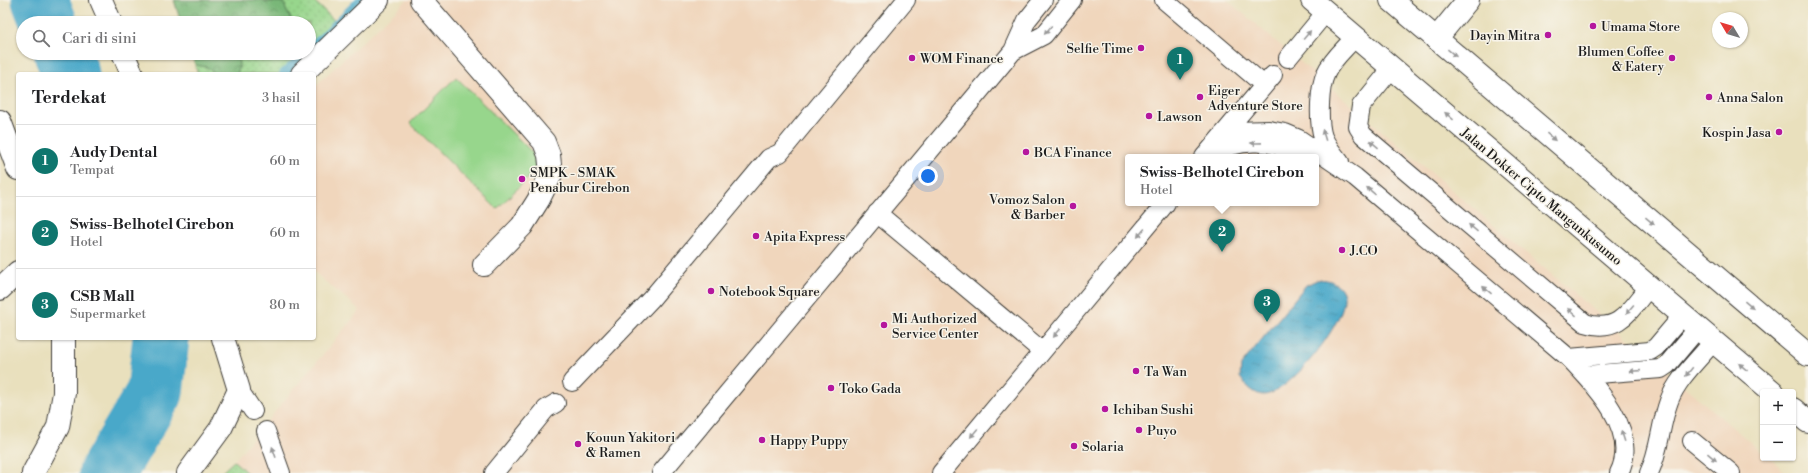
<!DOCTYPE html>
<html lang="id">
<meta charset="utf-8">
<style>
:root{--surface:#fff;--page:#f6f6f6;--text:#202124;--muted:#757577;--line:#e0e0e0;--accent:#0f766e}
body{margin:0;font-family:"Libre Bodoni",serif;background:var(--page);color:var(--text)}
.controls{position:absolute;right:12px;bottom:12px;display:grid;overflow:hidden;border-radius:4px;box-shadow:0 1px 3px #0004}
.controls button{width:36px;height:36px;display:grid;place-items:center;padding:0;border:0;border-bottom:1px solid var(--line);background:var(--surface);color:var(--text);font:20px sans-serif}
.compass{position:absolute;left:1712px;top:12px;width:36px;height:36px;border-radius:50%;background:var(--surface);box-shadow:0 1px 3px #0004;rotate:308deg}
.you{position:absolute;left:928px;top:176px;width:14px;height:14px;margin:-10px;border:3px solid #fff;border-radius:50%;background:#1a73e8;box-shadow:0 0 0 6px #1a73e833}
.badge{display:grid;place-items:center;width:26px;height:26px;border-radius:50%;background:var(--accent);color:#fff;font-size:13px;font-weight:700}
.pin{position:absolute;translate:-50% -33px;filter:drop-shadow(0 1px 2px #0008)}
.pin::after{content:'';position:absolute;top:21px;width:14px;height:12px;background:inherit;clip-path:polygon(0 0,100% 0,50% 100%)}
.popup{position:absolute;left:1125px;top:154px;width:194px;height:52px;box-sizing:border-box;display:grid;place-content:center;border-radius:4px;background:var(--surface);filter:drop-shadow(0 1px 3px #0005);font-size:13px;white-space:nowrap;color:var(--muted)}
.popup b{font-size:15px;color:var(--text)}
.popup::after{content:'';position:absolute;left:50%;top:100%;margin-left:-8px;border:8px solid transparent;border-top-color:var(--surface)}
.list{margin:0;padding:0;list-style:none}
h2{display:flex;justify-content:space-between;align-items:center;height:52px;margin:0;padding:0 16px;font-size:17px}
h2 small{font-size:13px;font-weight:400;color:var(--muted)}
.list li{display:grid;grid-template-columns:26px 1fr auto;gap:12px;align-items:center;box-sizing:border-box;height:72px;padding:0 16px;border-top:1px solid var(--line)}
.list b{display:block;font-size:15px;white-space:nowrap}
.list p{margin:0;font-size:13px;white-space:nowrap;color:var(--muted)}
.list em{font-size:13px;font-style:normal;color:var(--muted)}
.icon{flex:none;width:22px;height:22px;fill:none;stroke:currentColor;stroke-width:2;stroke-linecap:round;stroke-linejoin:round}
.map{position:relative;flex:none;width:1808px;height:473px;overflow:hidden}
.search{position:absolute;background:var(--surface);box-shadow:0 1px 3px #0004;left:16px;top:16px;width:300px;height:44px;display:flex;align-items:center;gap:10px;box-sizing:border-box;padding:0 14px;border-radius:22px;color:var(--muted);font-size:15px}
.panel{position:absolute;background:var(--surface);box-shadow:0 1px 3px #0004;left:16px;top:72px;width:300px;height:268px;border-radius:4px}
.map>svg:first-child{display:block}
</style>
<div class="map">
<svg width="1808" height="473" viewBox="0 0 1808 473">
<defs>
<pattern id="grass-dots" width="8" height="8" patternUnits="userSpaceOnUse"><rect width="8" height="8" fill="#97d68c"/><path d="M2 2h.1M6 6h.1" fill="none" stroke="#82b778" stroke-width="1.8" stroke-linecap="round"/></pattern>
<pattern id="forest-crowns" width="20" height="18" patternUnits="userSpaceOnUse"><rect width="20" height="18" fill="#79b778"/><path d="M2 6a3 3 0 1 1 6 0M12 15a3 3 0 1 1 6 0" fill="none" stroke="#629462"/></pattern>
<pattern id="water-ripples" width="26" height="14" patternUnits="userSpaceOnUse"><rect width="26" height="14" fill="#4aa8c9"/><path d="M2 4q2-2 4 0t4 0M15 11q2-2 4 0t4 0" fill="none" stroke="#3d88a2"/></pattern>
</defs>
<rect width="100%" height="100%" fill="#f7f3e8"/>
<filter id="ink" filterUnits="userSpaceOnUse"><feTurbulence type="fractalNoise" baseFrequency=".025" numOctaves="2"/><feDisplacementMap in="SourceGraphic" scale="8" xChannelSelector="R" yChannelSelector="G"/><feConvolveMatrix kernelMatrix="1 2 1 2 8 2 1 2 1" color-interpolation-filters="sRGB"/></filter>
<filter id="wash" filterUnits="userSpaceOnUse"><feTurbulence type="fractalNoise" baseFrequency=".012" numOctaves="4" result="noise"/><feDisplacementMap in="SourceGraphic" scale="16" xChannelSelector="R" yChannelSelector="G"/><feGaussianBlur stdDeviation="0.9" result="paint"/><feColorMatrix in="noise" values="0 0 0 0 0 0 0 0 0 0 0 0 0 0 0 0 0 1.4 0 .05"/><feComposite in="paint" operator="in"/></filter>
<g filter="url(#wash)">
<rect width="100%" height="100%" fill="#e9e0bd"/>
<!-- built -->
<path fill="#f0d6bc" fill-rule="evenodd" d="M407,0H1227L1763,453V458H1769L1787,473H247L234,461L360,310L314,272V87ZM1128,157H1316V203H1128Z"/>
<!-- grass -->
<path fill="url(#grass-dots)" stroke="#5a7954" d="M264,0H313L334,20L309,45V23H289L291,18L286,10L284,2H264Z
M238,53H300L278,74H237L239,68Z
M195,65L207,67L215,74H198Z
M234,461L247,473H221Z"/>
<!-- forest -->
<path fill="url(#forest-crowns)" stroke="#4a6a4a" d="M174,0H264L265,2H284L286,10L291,19L289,23H181Z
M191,53H238L239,68L237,74H215L207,67L195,65Z"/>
<!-- garden -->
<path fill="#97d68c" stroke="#5a7954" d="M456,77L543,163L497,209L410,123Z"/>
<!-- water -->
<path fill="url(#water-ripples)" stroke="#336272" d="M1317,280C1329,278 1343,284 1344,297C1346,322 1289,395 1263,395C1255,395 1244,384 1240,377L1241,365L1306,285Z"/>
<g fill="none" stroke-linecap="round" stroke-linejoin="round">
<!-- stream -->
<path stroke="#4aa8c9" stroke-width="10" d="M309,51L361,0
M284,74L307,53"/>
<!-- river -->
<path stroke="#4aa8c9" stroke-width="57" d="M40,0L49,23
M62,53L71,74
M107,473L155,392L161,338"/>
</g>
</g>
<g filter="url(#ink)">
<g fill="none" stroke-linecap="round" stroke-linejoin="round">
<defs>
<path id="lane" d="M1164,0L1264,85
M1013,51L1044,35L1072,0
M1288,58L1326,12
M1392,68L1361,106L1358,127L1363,135L1585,323C1619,334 1630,310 1649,287
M1223,134L1235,131L1269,130L1285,133L1299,139L1355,177L1569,358C1596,386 1640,431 1619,473
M1209,156C1244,135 1272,141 1308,157
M1204,157L1273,75
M1340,162C1334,155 1327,146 1323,137C1318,122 1319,87 1326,73C1332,59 1346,48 1355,37
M877,213L1042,351
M1569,358L1650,351L1656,347L1683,315
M1585,375L1661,369L1667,365L1698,328
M572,382L651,299L769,158L780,153L906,0
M239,390L253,411
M266,431L281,473
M1692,441L1731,473
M494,473L546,409L556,403
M661,473L1013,51L1027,20L1043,0
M941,473L1166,203
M1649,473C1660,450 1660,425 1669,401C1677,379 1698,360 1713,342"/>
<path id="street" d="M101,0L111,23
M421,0L544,142L549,155L551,174L539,199L522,226L484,265
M1436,39L1468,0
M123,53L132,74
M302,74L378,0
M0,121L18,169
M0,289L18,272
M33,473L58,427L64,393V338
M188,473L221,428L239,390L223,338"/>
<path id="secondary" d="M1312,0L1773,392
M1391,0L1808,355
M1793,409L1808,422"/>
</defs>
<!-- lane casing -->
<use href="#lane" stroke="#3b3934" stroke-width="20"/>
<!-- street casing -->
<use href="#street" stroke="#3b3934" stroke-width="24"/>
<!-- secondary casing -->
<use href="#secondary" stroke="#3b3934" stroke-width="24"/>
<!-- lane -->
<use href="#lane" stroke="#fff" stroke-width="18"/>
<!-- street -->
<use href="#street" stroke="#fff" stroke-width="22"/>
<!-- secondary -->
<use href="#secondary" stroke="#fff" stroke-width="22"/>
</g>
<!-- one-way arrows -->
<defs><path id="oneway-solid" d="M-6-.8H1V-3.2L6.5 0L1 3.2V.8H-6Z"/></defs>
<g fill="#999">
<use href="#oneway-solid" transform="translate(1048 30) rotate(130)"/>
<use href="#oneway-solid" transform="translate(1307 35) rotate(-50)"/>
<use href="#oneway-solid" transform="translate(1452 53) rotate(40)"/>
<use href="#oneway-solid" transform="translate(1449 116) rotate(-140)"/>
<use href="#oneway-solid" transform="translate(1324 135) rotate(-107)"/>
<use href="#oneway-solid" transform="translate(1551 137) rotate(40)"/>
<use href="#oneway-solid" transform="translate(1256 143) rotate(179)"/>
<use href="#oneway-solid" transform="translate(1374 144) rotate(-140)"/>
<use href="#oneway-solid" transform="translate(1371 191) rotate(-140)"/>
<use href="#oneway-solid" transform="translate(1650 221) rotate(40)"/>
<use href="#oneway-solid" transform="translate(1473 228) rotate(-140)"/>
<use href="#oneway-solid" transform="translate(1141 233) rotate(130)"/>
<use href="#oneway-solid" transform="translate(1487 290) rotate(-140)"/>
<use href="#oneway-solid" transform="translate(1749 305) rotate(40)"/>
<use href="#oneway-solid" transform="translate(1630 309) rotate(130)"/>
<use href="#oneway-solid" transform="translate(1572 312) rotate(-140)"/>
<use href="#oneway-solid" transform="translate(1057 333) rotate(130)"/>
<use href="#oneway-solid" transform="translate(1743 367) rotate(-140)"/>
<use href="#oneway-solid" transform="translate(1635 371) rotate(176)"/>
<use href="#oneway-solid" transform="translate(1689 372) rotate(129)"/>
<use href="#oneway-solid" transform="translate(974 433) rotate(130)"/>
<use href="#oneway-solid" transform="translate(1623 436) rotate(-108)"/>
<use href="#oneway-solid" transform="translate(274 452) rotate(-109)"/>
<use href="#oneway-solid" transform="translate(1712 457) rotate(40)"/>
</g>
</g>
<!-- markers -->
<g fill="#b5179e" stroke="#f7f3e8" stroke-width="1.5">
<circle cx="1593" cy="26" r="4"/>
<circle cx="1548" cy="35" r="4"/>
<circle cx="1141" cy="48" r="4"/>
<circle cx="912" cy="58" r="4"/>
<circle cx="1672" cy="58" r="4"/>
<circle cx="1200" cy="97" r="4"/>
<circle cx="1709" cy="97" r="4"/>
<circle cx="1149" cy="116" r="4"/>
<circle cx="1779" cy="132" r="4"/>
<circle cx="1026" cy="152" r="4"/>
<circle cx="522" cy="179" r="4"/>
<circle cx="1073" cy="206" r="4"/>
<circle cx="756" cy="236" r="4"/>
<circle cx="1342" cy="250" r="4"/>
<circle cx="711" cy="291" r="4"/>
<circle cx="884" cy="325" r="4"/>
<circle cx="1136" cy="371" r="4"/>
<circle cx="831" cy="388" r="4"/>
<circle cx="1105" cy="409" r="4"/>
<circle cx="1139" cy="430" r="4"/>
<circle cx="762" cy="440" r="4"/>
<circle cx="578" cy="444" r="4"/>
<circle cx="1074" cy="446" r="4"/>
</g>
<g text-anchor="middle" stroke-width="3" stroke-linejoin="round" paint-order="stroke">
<!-- poi labels -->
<g font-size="13" fill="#1c1c1c" stroke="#f7f3e8" text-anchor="start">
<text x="1601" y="31">Umama Store</text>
<text x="1540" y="40" text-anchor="end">Dayin Mitra</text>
<text x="1133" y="53" text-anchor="end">Selfie Time</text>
<text x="1664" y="56" text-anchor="end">Blumen Coffee<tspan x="1664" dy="15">&amp; Eatery</tspan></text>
<text x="920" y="63">WOM Finance</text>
<text x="1208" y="95">Eiger<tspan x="1208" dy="15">Adventure Store</tspan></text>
<text x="1717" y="102">Anna Salon</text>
<text x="1157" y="121">Lawson</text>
<text x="1771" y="137" text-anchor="end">Kospin Jasa</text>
<text x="1034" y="157">BCA Finance</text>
<text x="530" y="177">SMPK - SMAK<tspan x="530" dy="15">Penabur Cirebon</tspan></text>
<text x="1065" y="204" text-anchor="end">Vomoz Salon<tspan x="1065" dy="15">&amp; Barber</tspan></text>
<text x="764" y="241">Apita Express</text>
<text x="1350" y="255">J.CO</text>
<text x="719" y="296">Notebook Square</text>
<text x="892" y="323">Mi Authorized<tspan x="892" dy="15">Service Center</tspan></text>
<text x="1144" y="376">Ta Wan</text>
<text x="839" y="393">Toko Gada</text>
<text x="1113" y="414">Ichiban Sushi</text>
<text x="1147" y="435">Puyo</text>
<text x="586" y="442">Kouun Yakitori<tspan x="586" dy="15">&amp; Ramen</tspan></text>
<text x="770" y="445">Happy Puppy</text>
<text x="1082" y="451">Solaria</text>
</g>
<!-- street labels -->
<g font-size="13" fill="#1c1c1c" stroke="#f7f3e8">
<text transform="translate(1542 196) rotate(40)" y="5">Jalan Dokter Cipto Mangunkusumo</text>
</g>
</g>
</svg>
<div class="controls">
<button>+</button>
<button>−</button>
</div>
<svg class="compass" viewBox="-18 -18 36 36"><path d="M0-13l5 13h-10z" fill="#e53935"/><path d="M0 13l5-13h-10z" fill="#757577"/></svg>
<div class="you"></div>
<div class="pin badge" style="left:1180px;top:80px">1</div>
<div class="pin badge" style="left:1222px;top:252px">2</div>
<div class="popup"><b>Swiss-Belhotel Cirebon</b>Hotel</div>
<div class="pin badge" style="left:1267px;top:322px">3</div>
<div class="search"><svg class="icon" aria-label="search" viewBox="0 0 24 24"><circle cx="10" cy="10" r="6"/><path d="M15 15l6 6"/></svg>Cari di sini</div>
<section class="panel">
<h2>Terdekat<small>3 hasil</small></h2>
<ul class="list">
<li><span class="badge">1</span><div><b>Audy Dental</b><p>Tempat</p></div><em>60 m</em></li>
<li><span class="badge">2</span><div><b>Swiss-Belhotel Cirebon</b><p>Hotel</p></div><em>60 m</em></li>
<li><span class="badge">3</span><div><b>CSB Mall</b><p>Supermarket</p></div><em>80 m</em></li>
</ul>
</section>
</div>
